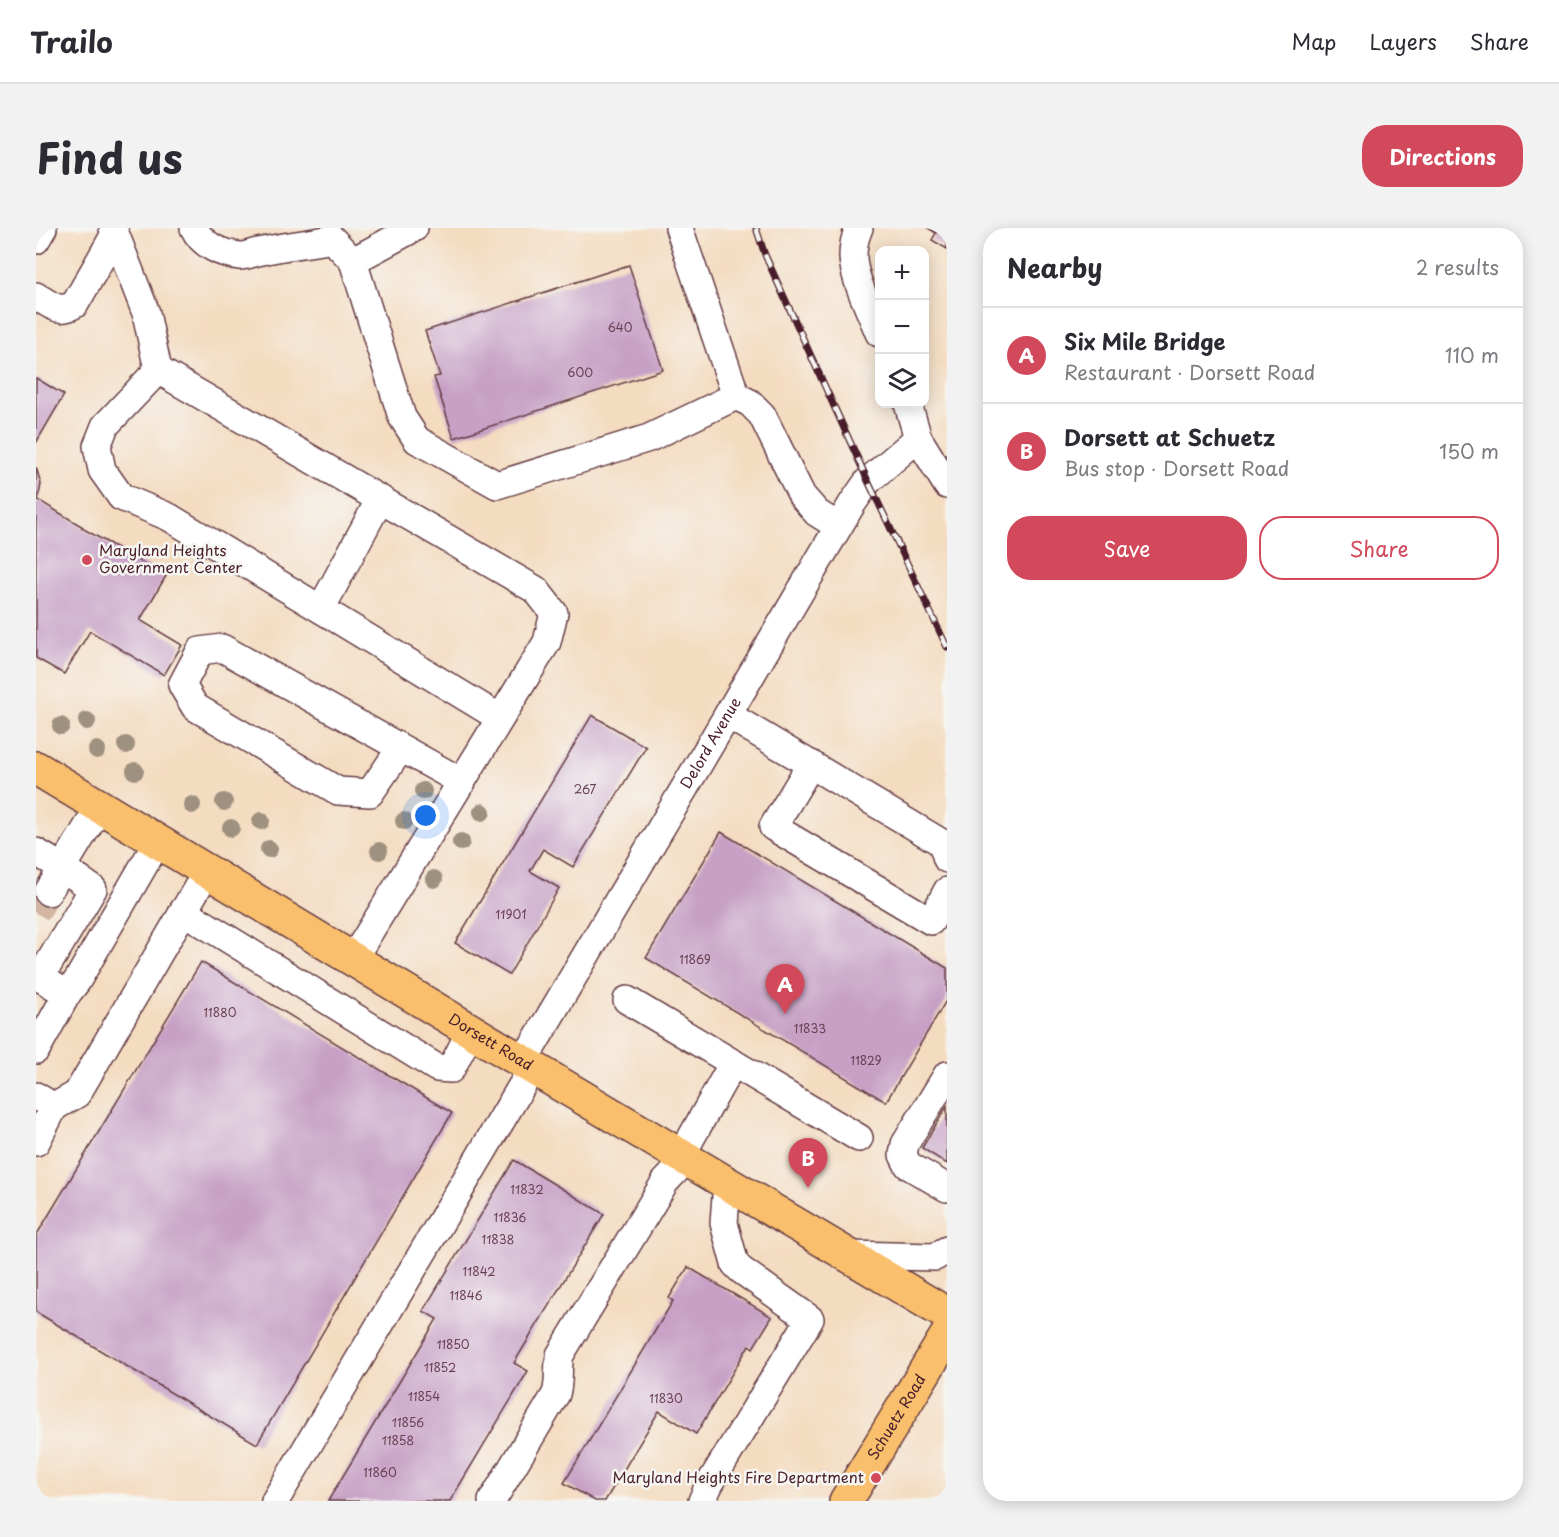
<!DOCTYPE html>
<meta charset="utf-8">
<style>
:root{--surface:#fff;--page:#f2f2f3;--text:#2b2b33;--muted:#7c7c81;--line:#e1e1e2;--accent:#d1495b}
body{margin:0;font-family:"Playpen Sans",sans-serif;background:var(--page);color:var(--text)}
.controls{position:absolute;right:18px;top:18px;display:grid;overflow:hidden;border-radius:12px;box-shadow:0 3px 15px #0003}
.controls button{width:54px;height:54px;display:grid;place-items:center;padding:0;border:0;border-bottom:2px solid var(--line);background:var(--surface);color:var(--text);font:30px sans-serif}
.you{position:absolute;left:390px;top:588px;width:21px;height:21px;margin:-15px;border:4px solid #fff;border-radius:50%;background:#1a73e8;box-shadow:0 0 0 9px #1a73e833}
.badge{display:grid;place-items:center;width:39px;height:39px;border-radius:50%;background:var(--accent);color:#fff;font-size:20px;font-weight:700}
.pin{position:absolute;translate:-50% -50px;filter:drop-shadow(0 2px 3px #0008)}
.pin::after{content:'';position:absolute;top:32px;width:21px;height:18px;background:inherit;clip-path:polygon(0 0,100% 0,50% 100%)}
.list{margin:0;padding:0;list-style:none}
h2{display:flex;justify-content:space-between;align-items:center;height:78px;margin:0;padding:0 24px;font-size:26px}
h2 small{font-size:20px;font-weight:400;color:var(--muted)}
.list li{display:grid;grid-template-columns:39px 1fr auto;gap:18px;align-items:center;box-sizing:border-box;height:96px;padding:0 24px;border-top:2px solid var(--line)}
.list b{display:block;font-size:22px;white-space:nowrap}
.list p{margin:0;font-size:20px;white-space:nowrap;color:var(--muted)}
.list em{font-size:20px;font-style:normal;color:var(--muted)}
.actions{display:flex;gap:12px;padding:18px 24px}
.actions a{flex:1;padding:14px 0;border:2px solid var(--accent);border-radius:24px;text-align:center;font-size:21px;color:var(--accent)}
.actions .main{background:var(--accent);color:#fff}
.icon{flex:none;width:33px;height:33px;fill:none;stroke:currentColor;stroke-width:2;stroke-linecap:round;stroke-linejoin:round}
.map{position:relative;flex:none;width:911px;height:1273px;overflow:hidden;border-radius:24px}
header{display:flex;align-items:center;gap:36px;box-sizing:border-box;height:84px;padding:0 30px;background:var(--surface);border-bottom:2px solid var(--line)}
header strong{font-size:28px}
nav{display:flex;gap:33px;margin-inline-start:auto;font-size:21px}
.intro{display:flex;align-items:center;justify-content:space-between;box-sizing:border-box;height:144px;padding:0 36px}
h1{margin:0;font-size:42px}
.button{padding:15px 27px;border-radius:24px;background:var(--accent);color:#fff;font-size:21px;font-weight:700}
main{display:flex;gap:36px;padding:0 36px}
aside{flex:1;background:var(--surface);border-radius:24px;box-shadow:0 3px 15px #0003}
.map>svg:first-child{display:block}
</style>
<header>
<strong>Trailo</strong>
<nav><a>Map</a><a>Layers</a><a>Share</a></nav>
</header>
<div class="intro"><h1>Find us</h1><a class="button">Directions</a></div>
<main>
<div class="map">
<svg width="911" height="1273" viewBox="0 0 911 1273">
<rect width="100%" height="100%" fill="#f6f6f2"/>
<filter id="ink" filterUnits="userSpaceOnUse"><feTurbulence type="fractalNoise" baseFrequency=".0167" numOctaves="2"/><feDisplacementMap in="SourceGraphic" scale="12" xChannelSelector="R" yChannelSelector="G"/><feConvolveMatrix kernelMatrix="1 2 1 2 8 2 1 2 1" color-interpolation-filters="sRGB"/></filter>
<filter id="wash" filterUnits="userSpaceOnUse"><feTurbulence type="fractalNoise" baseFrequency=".008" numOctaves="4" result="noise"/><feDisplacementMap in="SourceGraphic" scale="24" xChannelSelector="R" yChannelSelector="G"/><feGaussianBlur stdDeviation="1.35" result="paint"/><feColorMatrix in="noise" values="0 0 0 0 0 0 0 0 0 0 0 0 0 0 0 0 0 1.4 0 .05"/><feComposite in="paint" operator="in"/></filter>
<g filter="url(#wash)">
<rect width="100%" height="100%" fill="#f4dcc1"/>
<g id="blocks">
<!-- building -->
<path fill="#c7a0c6" d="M892,0H911V21L896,12L900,5Z
M593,37L627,142L418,210L398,149L404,148L389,103Z
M0,150L28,167L0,215Z
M0,239L5,256L2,272L47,299L46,300L130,348L104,392L146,417L128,447L54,403L28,446L0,430Z
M556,487L610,519L537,639L507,621L494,643L523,660L473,747L419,715Z
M685,604L911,740V771L850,874L610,730Z
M165,734L416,885L221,1216L0,1084V1008Z
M911,878V936L886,920Z
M478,932L568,986L478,1135L492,1143L414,1273H292L401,1091L387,1083Z
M652,1039L736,1089L717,1120L713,1117L660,1206L623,1183L569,1273H559L528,1255L637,1073L633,1070Z"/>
</g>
</g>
<g filter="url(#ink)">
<use href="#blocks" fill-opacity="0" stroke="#643b42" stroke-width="1.5"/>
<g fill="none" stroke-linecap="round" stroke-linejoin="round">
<!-- minor-tunnel -->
<path stroke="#d2b6a3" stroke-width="27" stroke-dasharray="27 14" stroke-linecap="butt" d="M0,685L12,664"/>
<defs>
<g id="minor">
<path d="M77,0L110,85L122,142L500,362L518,385L511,414L317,731"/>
<path d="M158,0C166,17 185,26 204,28C210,28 216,25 222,24C246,18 271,16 296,11L317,33L366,189L381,212L461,257L613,210L700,168L643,0"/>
<path d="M823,0C819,9 817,18 817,28C817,50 835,84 843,105"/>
<path d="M0,12L7,0"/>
<path d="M317,33L378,0"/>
<path d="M0,68C15,77 23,86 39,76L79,6"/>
<path d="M122,142L69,198L61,218L66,242L85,269L133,289L464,490"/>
<path d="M700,168L714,175L726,187L766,268L781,285L802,298"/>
<path d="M872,176L882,210L911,257"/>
<path d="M285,381L344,271"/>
<path d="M692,487L906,615L911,631"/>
<path d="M365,520L334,565L302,563L159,479L146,457L164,423L186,420L426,554"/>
<path d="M775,536L737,599L895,693L911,663"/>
<path d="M0,624L27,640L57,661L4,750"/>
<path d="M12,664L64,578"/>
<path d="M147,683L401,840L415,841L435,802"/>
<path d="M0,747L31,766L41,753L122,613"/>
<path d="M591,772L823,910"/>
<path d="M0,822L31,766"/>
<path id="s1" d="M487,834L816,276L832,253L882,210"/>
<path d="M911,847L869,916L867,927L872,937L911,960"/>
<path d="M0,868L18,879L41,866L171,643"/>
<path d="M0,914L18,879"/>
<path d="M645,928L697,835"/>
<path d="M812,1027L899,1029L911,1022"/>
<path d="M239,1273L497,839"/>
<path d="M456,1273L520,1166C524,1153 521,1140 524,1127L629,954L651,931"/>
<path d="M666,1273L673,1257L774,1091L705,1042L699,1036L688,995L691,955"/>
</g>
<g id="major">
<path id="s2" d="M0,540L487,834L911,1086"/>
<path id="s3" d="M810,1273L911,1107"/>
</g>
</defs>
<!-- minor casing -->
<use href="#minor" stroke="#643b42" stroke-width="30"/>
<!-- major casing -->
<use href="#major" stroke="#643b42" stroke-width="36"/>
<!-- minor -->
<use href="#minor" stroke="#fff" stroke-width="27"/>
<!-- major -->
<use href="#major" stroke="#f9bf6d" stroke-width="33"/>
<defs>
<path id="rail" d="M720,0L729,27L832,253L911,419"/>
</defs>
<!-- rail casing -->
<use href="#rail" stroke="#4a1f2b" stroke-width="7"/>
<!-- rail -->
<use href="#rail" stroke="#f6f6f2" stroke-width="4.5" stroke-dasharray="14" stroke-linecap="butt"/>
</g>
<!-- trees -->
<g fill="#9f917f">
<circle cx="51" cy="493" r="9"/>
<circle cx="25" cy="498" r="9"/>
<circle cx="90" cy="517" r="9"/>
<circle cx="61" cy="522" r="9"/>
<circle cx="99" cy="543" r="9"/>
<circle cx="387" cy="563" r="9"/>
<circle cx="188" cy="574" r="9"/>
<circle cx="156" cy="577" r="9"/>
<circle cx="446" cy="584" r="9"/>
<circle cx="225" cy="593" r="9"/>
<circle cx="368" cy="593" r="9"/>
<circle cx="195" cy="600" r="9"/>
<circle cx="425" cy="614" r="9"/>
<circle cx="233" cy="621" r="9"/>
<circle cx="343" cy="623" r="9"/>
<circle cx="398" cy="651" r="9"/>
</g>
</g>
<!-- markers -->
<g fill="#d1495b" stroke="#f6f6f2" stroke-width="2">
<circle cx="51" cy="332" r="6"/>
<circle cx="840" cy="1250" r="6"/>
</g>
<g text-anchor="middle" stroke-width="5" stroke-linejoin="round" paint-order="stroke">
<!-- number labels -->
<g font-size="12" fill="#693f52">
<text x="584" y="104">640</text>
<text x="544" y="149">600</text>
<text x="549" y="566">267</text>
<text x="475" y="691">11901</text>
<text x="659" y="736">11869</text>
<text x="184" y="789">11880</text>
<text x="774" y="805">11833</text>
<text x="830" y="837">11829</text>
<text x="491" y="966">11832</text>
<text x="474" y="994">11836</text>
<text x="462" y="1016">11838</text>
<text x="443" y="1048">11842</text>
<text x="430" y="1072">11846</text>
<text x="417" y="1121">11850</text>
<text x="404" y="1144">11852</text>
<text x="388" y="1173">11854</text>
<text x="630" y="1175">11830</text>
<text x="372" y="1199">11856</text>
<text x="362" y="1217">11858</text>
<text x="344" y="1249">11860</text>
</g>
<!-- poi labels -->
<g font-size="15" fill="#4a1f2b" stroke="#f6f6f2" text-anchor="start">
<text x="63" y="328">Maryland Heights<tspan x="63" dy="17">Government Center</tspan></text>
<text x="828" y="1255" text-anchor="end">Maryland Heights Fire Department</text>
</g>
<!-- street labels -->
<g font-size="15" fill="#4a1f2b" stroke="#f6f6f2">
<text dy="5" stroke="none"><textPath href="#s1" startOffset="370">Delord Avenue</textPath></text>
<text dy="5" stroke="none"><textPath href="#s2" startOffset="531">Dorsett Road</textPath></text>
<text dy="5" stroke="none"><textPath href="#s3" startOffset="98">Schuetz Road</textPath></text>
</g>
</g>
</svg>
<div class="controls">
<button>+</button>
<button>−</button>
<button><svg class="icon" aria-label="layers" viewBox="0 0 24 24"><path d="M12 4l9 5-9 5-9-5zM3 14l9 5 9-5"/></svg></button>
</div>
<div class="you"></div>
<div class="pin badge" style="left:749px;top:786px">A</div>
<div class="pin badge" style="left:772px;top:960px">B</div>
</div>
<aside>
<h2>Nearby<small>2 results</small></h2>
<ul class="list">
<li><span class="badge">A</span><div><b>Six Mile Bridge</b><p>Restaurant · Dorsett Road</p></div><em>110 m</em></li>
<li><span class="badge">B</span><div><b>Dorsett at Schuetz</b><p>Bus stop · Dorsett Road</p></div><em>150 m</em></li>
</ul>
<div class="actions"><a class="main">Save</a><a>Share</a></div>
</aside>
</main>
